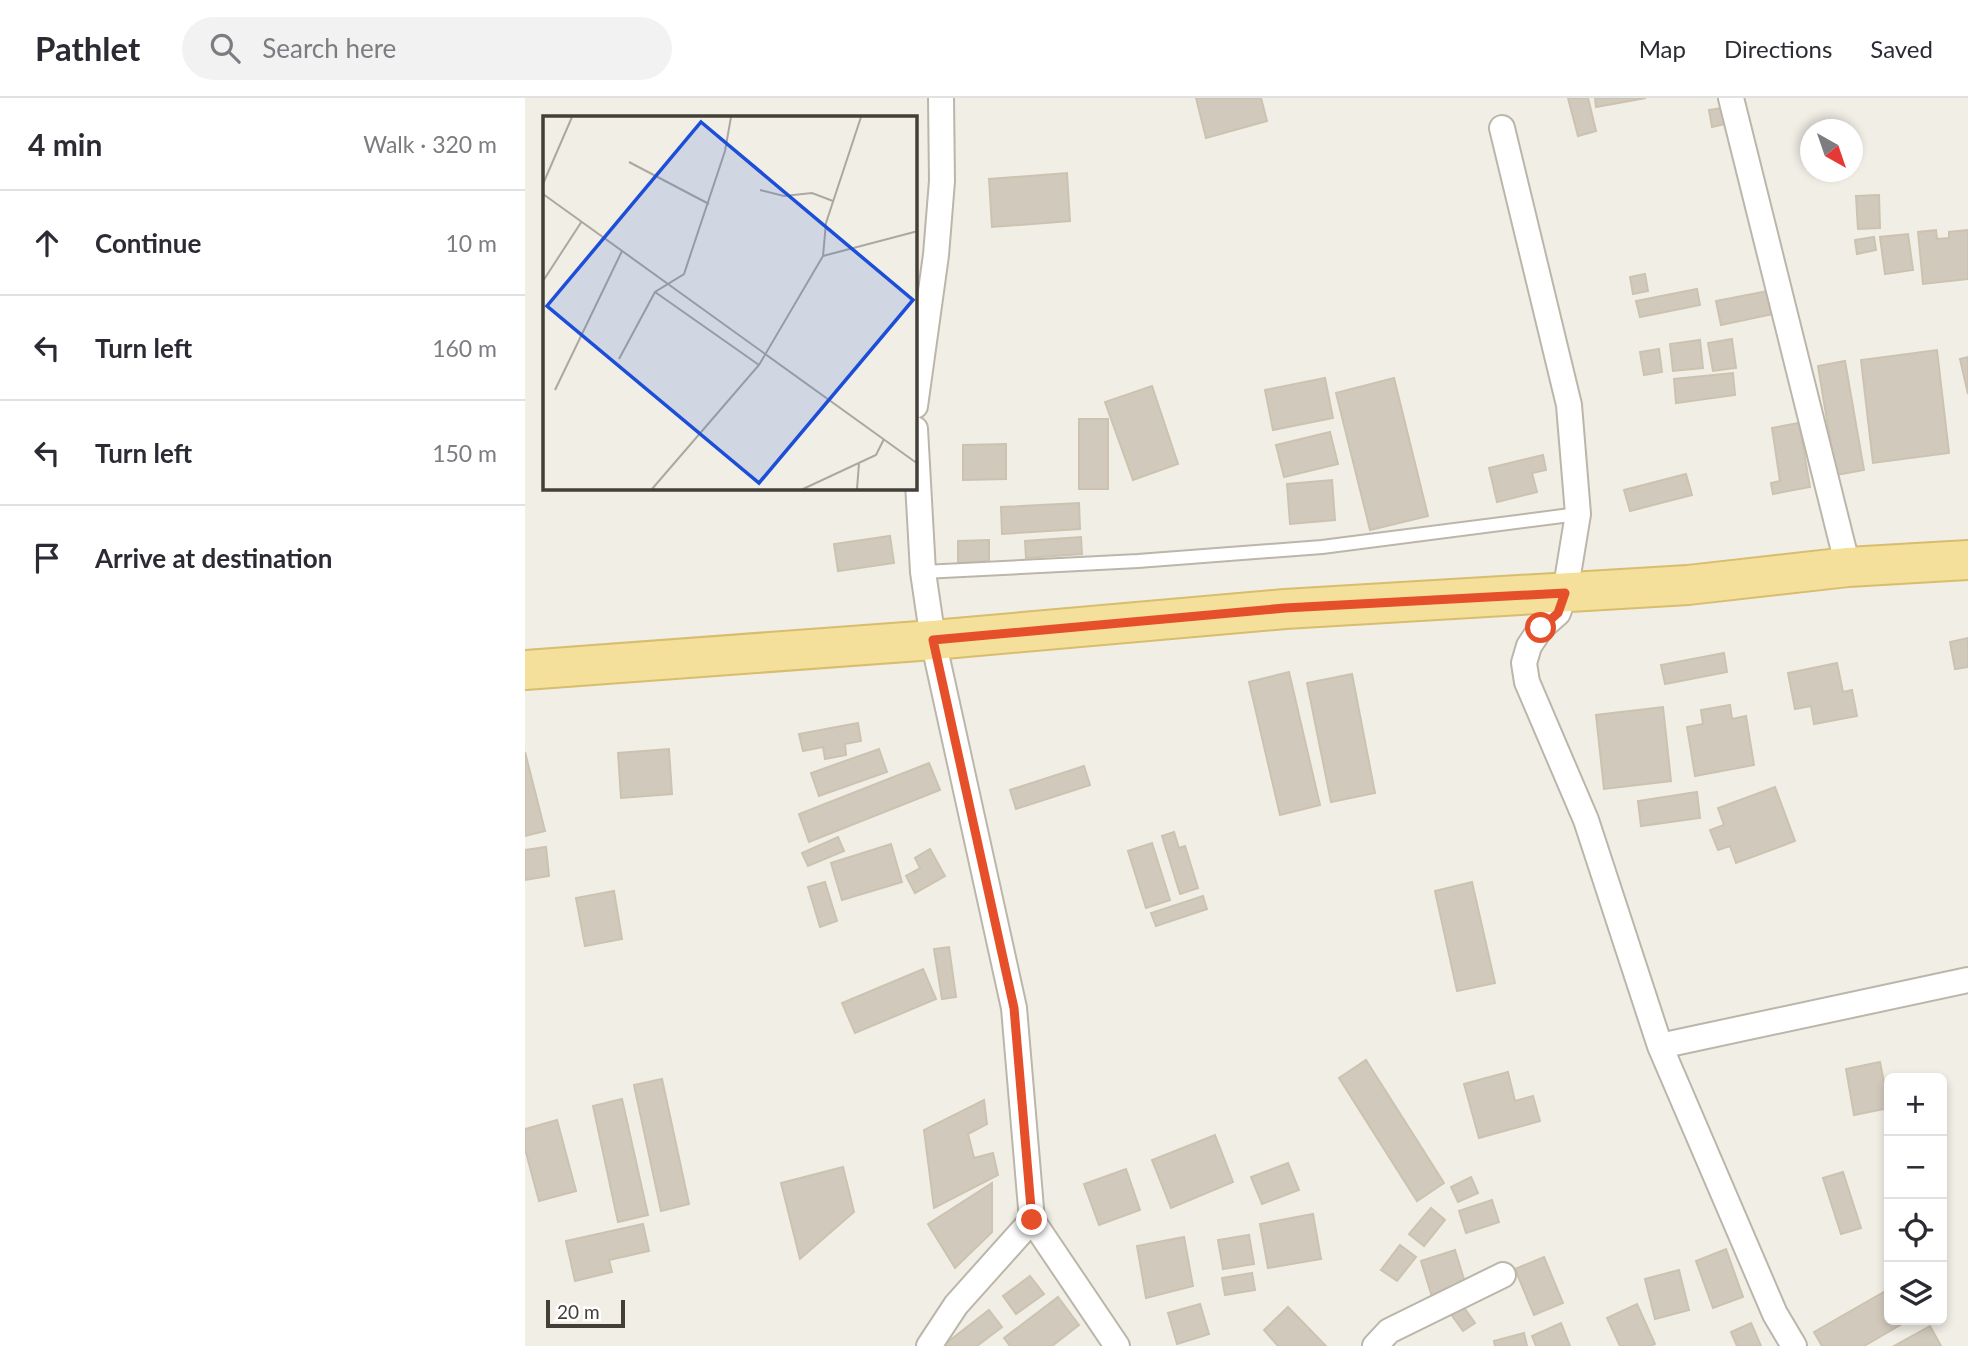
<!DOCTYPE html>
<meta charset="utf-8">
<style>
:root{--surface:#fff;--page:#f2f2f3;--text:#2b2b33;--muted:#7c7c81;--line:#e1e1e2}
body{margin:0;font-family:Lato,sans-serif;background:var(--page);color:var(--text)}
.controls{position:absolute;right:21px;bottom:21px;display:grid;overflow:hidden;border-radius:10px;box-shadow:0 4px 10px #0003}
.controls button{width:63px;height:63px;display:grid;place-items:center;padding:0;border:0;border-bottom:2px solid var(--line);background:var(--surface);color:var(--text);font:35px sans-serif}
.compass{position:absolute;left:1275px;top:21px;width:63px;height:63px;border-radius:50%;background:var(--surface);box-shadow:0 4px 10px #0003;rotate:140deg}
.scale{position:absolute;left:21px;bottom:18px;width:79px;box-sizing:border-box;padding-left:7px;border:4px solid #433e36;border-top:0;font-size:19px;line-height:24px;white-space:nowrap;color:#433e36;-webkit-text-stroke:5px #fff;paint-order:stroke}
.stop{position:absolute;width:21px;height:21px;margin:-16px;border:5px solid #e54f29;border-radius:50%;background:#fff}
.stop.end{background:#e54f29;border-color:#fff;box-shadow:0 2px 7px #0008}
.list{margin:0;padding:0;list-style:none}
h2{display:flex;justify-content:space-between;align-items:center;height:91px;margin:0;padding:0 28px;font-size:30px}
h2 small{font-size:23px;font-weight:400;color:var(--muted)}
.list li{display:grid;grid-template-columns:46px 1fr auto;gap:21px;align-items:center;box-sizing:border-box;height:105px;padding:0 28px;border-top:2px solid var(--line)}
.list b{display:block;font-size:26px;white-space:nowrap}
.list em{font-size:23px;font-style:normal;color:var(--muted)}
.icon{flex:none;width:38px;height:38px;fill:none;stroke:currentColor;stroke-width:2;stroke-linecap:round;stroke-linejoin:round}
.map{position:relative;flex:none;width:1443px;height:1248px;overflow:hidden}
header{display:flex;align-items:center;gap:42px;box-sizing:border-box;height:98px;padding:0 35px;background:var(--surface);border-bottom:2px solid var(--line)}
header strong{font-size:33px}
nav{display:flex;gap:38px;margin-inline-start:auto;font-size:24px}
.search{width:490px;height:63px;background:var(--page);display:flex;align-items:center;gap:18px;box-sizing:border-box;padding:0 24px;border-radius:38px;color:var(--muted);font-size:26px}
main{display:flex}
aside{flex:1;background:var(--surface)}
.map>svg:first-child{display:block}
</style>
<header>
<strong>Pathlet</strong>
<div class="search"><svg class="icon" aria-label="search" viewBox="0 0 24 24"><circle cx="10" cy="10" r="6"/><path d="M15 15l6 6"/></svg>Search here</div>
<nav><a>Map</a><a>Directions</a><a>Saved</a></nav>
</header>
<main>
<aside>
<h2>4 min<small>Walk · 320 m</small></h2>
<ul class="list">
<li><svg class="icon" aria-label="ahead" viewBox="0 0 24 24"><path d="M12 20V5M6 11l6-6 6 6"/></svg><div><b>Continue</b></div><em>10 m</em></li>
<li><svg class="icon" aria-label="left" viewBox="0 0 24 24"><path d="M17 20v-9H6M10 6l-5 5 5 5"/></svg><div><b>Turn left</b></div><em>160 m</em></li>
<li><svg class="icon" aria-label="left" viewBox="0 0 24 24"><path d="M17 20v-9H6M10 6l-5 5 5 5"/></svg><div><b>Turn left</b></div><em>150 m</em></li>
<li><svg class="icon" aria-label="arrive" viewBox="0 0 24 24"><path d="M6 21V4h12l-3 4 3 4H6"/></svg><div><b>Arrive at destination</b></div></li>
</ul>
</aside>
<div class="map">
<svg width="1443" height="1248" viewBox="0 0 1443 1248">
<rect width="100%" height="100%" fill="#f1eee6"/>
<!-- building -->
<path fill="#d1cabc" stroke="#ccc2b0" stroke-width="2" d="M671,0H736L742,23L681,40Z
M1043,0H1063L1071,33L1053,38Z
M1070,0H1121L1071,9Z
M1197,10L1200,26L1187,29L1184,12Z
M542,75L545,123L467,129L464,81Z
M1354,97L1355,130L1333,131L1331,98Z
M1411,132L1412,141L1424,140V134L1443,132V181L1398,186L1393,134Z
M1383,136L1388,172L1360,176L1355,139Z
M1349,139L1351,152L1332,156L1330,142Z
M1120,176L1123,193L1108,196L1105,179Z
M1172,191L1175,207L1115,219L1111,203Z
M1243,193L1248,216L1196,227L1191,203Z
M1207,241L1211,270L1188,273L1183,245Z
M1175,242L1178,270L1148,273L1145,246Z
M1134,251L1137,274L1119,277L1115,254Z
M1412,252L1424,355L1348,365L1336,262Z
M1443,259V296L1435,261Z
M1320,263L1339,372L1311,377L1293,268Z
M1208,275L1210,297L1151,305L1149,281Z
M800,280L808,320L748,332L740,292Z
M869,280L903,418L845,432L811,295Z
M627,288L653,366L608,382L580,304Z
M554,321H583V391H554Z
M1274,325L1285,389L1248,396L1246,385L1255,383L1247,330Z
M805,334L813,366L759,379L751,347Z
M481,346V381L438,382V347Z
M1018,357L1021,372L1007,375L1012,394L972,404L964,370Z
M1161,376L1167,397L1105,413L1099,392Z
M807,382L810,422L765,426L762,386Z
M554,405L555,431L477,436L476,409Z
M365,438L369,465L313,473L309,446Z
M556,439L557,456L501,460L500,443Z
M464,442V463L433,465V443Z
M1443,540V569L1430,571L1425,544Z
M1199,555L1202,574L1140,586L1136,567Z
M1312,565L1318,594L1327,592L1332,618L1289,626L1286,608L1270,611L1263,575Z
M764,574L795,707L755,717L724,584Z
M827,576L850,695L806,704L782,585Z
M1205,607L1207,621L1221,618L1229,667L1170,678L1162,629L1178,626L1176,612Z
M1138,609L1146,683L1079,691L1071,617Z
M333,625L336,643L320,646L321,657L300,661L298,649L278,653L274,636Z
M144,651L147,696L96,700L93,655Z
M354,651L362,674L294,698L286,675Z
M0,654L20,733L0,738Z
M404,665L415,692L284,744L274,716Z
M559,668L565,687L491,711L485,692Z
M1250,689L1270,743L1211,765L1205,748L1193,752L1185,732L1199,727L1193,710Z
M1172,694L1175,720L1116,728L1113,703Z
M649,734L654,750L660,748L673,790L655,796L637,738Z
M313,739L319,753L283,768L277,755Z
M627,745L645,802L621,810L603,753Z
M366,746L377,784L317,802L306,765Z
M21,749L24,778L0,782V752Z
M405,751L420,778L390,795L381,778L395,770L390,760Z
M300,784L312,823L295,829L283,789Z
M947,784L970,885L932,893L910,793Z
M89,793L97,841L60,848L51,800Z
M678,798L682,811L631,828L626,815Z
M424,849L431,899L417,901L409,851Z
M398,871L411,901L330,935L317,905Z
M841,962L919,1085L892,1103L814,980Z
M1355,964L1364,1010L1329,1017L1321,971Z
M983,974L990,1003L1008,998L1015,1023L954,1040L939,986Z
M137,981L164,1106L136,1113L109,987Z
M97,1001L123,1117L93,1124L68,1008Z
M459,1002L462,1026L443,1036L449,1060L468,1055L473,1077L409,1110L399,1032Z
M32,1022L51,1093L14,1103L0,1051V1031Z
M690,1037L708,1084L646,1110L627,1062Z
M763,1065L774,1092L737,1106L726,1079Z
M318,1069L329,1114L275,1161L256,1085Z
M601,1071L615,1112L574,1127L559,1086Z
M1318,1074L1336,1130L1316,1136L1298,1080Z
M946,1079L953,1095L933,1104L926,1089Z
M467,1085V1134L430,1170L403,1126Z
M967,1102L974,1124L941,1135L934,1113Z
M906,1110L920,1122L899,1148L884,1136Z
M788,1116L796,1161L743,1170L735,1126Z
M118,1126L124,1153L84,1162L87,1174L50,1183L41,1143Z
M724,1137L729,1166L698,1171L693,1142Z
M659,1139L668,1188L621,1200L612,1148Z
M875,1147L891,1159L872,1183L856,1172Z
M1201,1151L1218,1199L1188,1210L1171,1163Z
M930,1152L942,1191L908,1202L896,1163Z
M1019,1159L1038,1205L1009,1217L990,1171Z
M1154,1172L1164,1212L1130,1221L1120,1181Z
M727,1175L730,1192L700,1197L697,1180Z
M505,1178L519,1196L491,1216L478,1198Z
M1359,1194L1364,1204V1222H1374L1377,1226L1339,1248H1297L1289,1234Z
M533,1199L554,1227L527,1248H485L479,1240Z
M935,1204L950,1225L938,1233L923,1212Z
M675,1206L684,1236L652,1246L643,1215Z
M1112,1206L1130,1246L1125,1248H1095L1082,1220Z
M763,1209L801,1248H753L739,1232Z
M464,1212L477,1229L452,1248H421L420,1246Z
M1036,1225L1045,1248H1011L1007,1238Z
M1226,1225L1236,1248H1212L1206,1234Z
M1405,1228L1416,1248H1369Z
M999,1235L1002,1248H970L969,1243Z"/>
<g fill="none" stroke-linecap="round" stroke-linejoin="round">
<defs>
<path id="service" d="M398,474L613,463L797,449L1053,416"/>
<path id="minor" d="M1206,0L1323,469
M977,30L1044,307L1053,416L1040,495L1033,515L1016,530L1004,548L999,565L1002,584L1061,722L1135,948L1250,1216L1269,1248
M390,308L411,157L417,83L416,0
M390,331L398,474L408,542L489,910L507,1122L592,1248
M1135,948L1443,882
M404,1248L431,1207L507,1122
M850,1248L864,1233L978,1177"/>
<path id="primary" d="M0,572L408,542L760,511L1163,487L1323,469L1443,462"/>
</defs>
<!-- service casing -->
<use href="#service" stroke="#bbb6a9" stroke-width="16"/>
<!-- minor casing -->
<use href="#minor" stroke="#bbb6a9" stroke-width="28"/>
<!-- primary casing -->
<use href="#primary" stroke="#d8bd6d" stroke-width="42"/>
<!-- service -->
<use href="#service" stroke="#fff" stroke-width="12"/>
<!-- minor -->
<use href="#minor" stroke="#fff" stroke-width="24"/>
<!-- primary -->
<use href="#primary" stroke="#f4df9b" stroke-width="38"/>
</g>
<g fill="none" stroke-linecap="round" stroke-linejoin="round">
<!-- route -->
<path stroke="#e54f29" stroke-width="9" d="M507,1122L489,910L408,542L760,510L1040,495L1033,515L1016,530"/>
</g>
<!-- overview -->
<g transform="translate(18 18)">
<rect width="374" height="374" fill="#f1eee6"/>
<path fill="none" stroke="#aba8a0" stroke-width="2" d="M86,46L166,88M0,68L29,1M217,74L241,80L269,77L290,85M0,78L375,348M280,140L375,115M0,165L39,105M112,176L216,249M76,243L112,176L141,158L182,35L188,1M12,274L79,135M109,373L216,249L280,140L283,107L318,1M260,373L333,339L341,323M314,373L316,347"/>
<path fill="#1d4ed8" fill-opacity="0.15" stroke="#1d4ed8" stroke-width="3.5" d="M158,6L370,184L216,367L4,190Z"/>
<rect width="374" height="374" fill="none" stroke="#433e36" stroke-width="3.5"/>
</g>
</svg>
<div class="controls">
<button>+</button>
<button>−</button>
<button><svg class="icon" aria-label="locate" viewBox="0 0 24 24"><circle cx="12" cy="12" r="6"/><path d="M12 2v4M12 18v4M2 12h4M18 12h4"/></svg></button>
<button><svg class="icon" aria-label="layers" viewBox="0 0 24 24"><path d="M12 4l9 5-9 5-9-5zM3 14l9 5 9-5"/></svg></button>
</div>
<svg class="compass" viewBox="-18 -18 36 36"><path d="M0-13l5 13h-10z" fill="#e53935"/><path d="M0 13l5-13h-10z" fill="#7c7c81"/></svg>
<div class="scale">20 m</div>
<div class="stop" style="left:1016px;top:530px"></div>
<div class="stop end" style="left:507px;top:1122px"></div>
</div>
</main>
